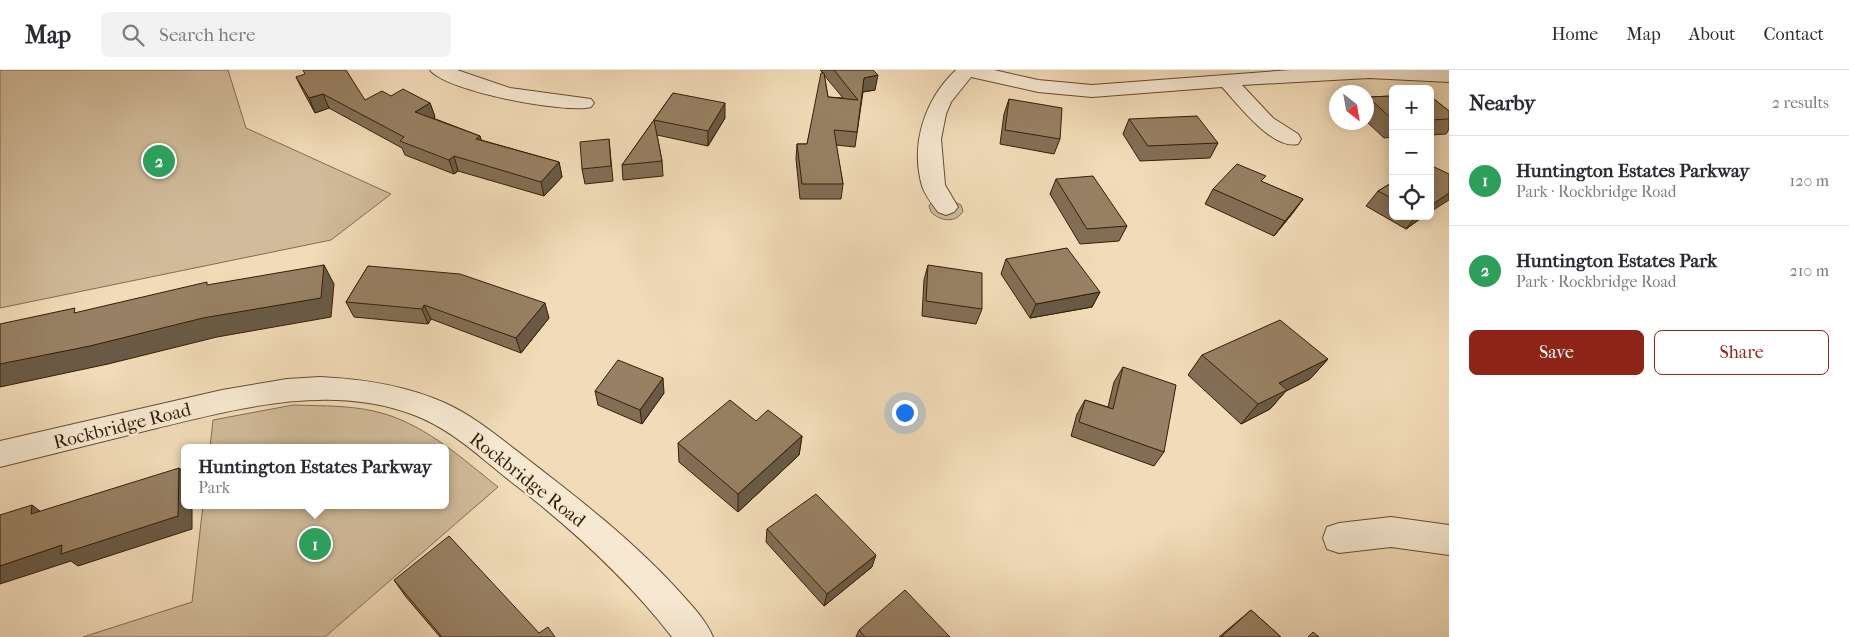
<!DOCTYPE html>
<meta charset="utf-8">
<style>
:root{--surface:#fff;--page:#f2f2f3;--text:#2b2b33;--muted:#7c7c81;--line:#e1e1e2;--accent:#8f2418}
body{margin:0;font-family:"IM FELL French Canon",serif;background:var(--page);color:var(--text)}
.controls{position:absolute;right:15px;top:15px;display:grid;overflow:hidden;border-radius:8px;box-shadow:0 2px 12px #0003}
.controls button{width:45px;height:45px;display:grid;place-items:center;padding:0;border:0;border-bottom:1px solid var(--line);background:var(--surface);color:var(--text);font:25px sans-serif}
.compass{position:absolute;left:1329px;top:15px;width:45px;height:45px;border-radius:50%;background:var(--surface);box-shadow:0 2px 12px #0003;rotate:149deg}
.you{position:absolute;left:904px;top:342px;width:18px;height:18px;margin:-12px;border:4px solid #fff;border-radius:50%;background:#1a73e8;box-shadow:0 0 0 8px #1a73e833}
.badge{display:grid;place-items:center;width:32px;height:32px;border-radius:50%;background:var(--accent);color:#fff;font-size:16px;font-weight:700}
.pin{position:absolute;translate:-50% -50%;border:2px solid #fff;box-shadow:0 1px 5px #0006}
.popup{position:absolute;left:181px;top:374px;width:268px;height:65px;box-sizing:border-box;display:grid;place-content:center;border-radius:8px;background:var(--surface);filter:drop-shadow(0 1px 4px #0005);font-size:16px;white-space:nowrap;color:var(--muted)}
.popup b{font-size:19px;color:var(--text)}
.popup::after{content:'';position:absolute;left:50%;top:100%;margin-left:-10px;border:10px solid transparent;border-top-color:var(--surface)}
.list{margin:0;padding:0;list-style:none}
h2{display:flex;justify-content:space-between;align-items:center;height:65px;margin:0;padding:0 20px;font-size:21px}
h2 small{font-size:16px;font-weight:400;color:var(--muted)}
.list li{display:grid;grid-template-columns:32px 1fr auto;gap:15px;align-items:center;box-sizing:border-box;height:90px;padding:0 20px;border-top:1px solid var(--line)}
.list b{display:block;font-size:19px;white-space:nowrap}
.list p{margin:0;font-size:16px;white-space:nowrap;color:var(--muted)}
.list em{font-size:16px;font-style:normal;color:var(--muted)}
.actions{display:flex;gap:10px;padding:15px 20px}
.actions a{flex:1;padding:11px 0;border:1px solid var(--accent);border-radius:8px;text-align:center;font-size:18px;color:var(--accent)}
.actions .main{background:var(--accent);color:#fff}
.icon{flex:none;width:28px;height:28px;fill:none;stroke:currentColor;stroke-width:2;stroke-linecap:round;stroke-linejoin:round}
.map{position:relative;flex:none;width:1449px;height:567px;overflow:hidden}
header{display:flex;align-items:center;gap:30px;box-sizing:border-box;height:70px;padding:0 25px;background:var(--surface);border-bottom:1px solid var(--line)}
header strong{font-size:24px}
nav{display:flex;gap:28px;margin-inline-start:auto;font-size:18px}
.search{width:350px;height:45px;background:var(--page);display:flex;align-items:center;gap:12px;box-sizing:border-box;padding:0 18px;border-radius:8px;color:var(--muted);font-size:19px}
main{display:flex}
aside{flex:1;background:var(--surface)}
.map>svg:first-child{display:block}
</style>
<header>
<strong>Map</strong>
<div class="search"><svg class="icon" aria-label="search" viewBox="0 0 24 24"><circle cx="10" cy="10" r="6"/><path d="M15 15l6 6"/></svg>Search here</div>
<nav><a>Home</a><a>Map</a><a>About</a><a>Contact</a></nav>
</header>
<main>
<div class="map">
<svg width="1449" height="567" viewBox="0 0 1449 567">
<rect width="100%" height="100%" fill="#f1dbb8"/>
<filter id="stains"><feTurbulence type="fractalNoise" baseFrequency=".004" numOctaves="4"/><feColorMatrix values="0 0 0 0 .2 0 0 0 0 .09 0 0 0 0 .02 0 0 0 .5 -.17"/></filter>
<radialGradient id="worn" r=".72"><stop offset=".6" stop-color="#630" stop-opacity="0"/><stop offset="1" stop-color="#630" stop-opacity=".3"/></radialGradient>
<!-- green -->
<path fill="#d1bb9a" stroke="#846c50" d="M0,0H228L246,58L391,124L331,170L0,238Z
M949,129L961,135L963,141C956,154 940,151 931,142L929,136L932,131Z
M293,335C323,336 356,335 385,344C428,357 464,390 498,417L325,567H83L192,532L203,435H445V378H210L213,350Z"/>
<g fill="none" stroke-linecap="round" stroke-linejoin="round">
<defs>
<path id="minor" d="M430,0H457L510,18L591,29L594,33L591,37C566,44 445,21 430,0Z
M956,0H994L1038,10L1092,15L1291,0H1449V12L1369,8L1242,15L1273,48L1298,64L1301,69L1298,74C1272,80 1238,34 1222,17L1092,27L1038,22L971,7L951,32L946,44L941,69L945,115L958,137L954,142L946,145L938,142C932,134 925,125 922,116C910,74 925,29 956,0Z
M320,307C362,309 405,315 445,333C474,346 500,368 526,388C579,429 631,469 677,519C690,534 705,548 713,567H672C628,510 575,462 518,417C485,392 454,360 414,345C331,313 240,338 157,358C105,371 52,384 0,397V371L222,320L287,309Z
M1391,447L1449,455V485L1391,477L1339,483L1327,479L1323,468L1327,457L1339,453Z"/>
</defs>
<!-- minor casing -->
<use href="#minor" stroke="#654c32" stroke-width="2"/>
<!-- minor -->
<use href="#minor" fill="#f6e8d1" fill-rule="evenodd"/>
</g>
<!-- wall -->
<path fill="#826e55" stroke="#361d06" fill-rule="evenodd" d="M820,0H873L875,20L863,22L855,77L836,75L843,114L841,129H800L796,89L797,74H807L823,3ZM824,5L843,28L828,27Z
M296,7L365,30L391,26L430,33L435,47L433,48L480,66L481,70L559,92L562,107L544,126L458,101L454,104L405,85L402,78L329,38L315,43L303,21Z
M673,23L725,48L708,76L657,65L662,91L663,106L623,110L622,95Z
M1393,26V67L1384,68L1366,51V29L1368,27Z
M1430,26L1449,41V59L1446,64L1430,65Z
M1009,29L1060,69L1054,84L1000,74L1004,44Z
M1129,49L1218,73L1210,88L1140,91L1123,64Z
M609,69L613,111L585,114L582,99Z
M1056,109L1127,156L1119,171L1080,174L1050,124Z
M1262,112L1303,129L1292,144L1274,166L1205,134L1213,119Z
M1393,112V146H1424L1406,159L1366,136L1378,121Z
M1006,189L1100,222L1092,237L1030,248L1001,204Z
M928,195L982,239L976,254L922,246L924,210Z
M368,196L549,248L521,283L431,249L428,254L354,247L346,232Z
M1202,285L1328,289L1310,309L1286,321L1270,339L1241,354L1188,305Z
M1123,297L1164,382L1154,396L1071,366L1077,344L1085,330L1108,337L1114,312Z
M595,321L664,323L642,354L598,335Z
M756,351L802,366L799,385L738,442L679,392L678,373Z
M767,459L872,497L824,536L766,472Z
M394,510L539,563L555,567H440L406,527Z
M1251,540L1281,567H1219L1232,556Z
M859,560L950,567H856Z"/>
<!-- shaded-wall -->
<path fill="#6a5a45" stroke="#361d06" d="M878,5L875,20L862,22L864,8Z
M323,24L329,38L315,43L309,28Z
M430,33L435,47L419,56L415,42Z
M725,33V48L708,76V61Z
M480,66L484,80L476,69Z
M454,86L458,101L454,104L449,90Z
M559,92L562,107L544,126L541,112Z
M1449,123V130L1430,142V136Z
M1303,129L1292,144L1274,166L1285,151Z
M1416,146H1424L1406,159Z
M324,195L334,214L331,247L217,267L108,294L0,317V294Z
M1100,222L1092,237L1030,248L1036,234Z
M545,233L549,248L521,283L516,268Z
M424,235L431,249L428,254L422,239Z
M1328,289L1310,309L1286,321L1270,339L1241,354L1258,334L1279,313Z
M663,308L664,323L642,354L640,340Z
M802,366L799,385L738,442V424Z
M179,398L185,403V435H192V459L78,496L71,491L0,514V496L62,475Z
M32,435L49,448L31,444Z
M876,485L872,497L824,536L827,524Z"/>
<!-- building -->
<path fill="#978063" stroke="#361d06" d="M303,0H346L365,30L382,21L391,26L403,19L430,33L415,42L480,66L476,69L559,92L541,112L454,86L449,90L400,71L404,67L323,24L309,28L296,7L305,4Z
M834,0H873L878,5L864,8L857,62L834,60L843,114H802L797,74H807L821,3H824L828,27L858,30Z
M673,23L725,33L708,61L654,50L662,91L622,95Z
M1393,26V50L1368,27Z
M1430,26L1449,41V49L1430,50Z
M1009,29L1062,38L1060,69L1005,60Z
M1197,46L1218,73L1148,76L1129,49Z
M609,69L611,96L582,99L580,72Z
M1237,94L1266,106L1261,111L1303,129L1285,151L1213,119Z
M1430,95L1449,104V123L1430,136Z
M1093,106L1127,156L1087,159L1056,109Z
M1393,112V129L1378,121Z
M1067,178L1100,222L1036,234L1006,189Z
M324,195L321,228L203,248L90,276L0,294V254L75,238L74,243L207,212V215Z
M928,195L982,203V239L926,231Z
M368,196L460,204L545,233L516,268L424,235L422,239L346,232Z
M1280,250L1328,289L1279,313L1287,320L1258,334L1202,285Z
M618,290L663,308L640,340L595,321Z
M1123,297L1176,315L1164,382L1079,352L1085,330L1113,339Z
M730,330L756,351L768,340L802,366L738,424L678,373Z
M179,398L178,446L61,484L62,475L0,496V445L32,435L31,444Z
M816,424L876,485L827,524L767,459Z
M449,466L539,563L548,557L555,567H442L394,510Z
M905,520L950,567H865L859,560Z
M1251,540L1281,567H1221Z
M1313,562L1319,567H1308Z"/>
<g text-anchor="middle" stroke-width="5" stroke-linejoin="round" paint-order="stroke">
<!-- street labels -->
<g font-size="19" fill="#361d06" stroke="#f6e8d1">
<text transform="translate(122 355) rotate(-14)" y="7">Rockbridge Road</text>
<text transform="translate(528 409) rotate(38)" y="7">Rockbridge Road</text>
</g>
</g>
<rect width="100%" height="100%" filter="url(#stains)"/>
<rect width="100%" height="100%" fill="url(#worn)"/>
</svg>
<div class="controls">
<button>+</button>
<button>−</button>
<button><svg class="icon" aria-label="locate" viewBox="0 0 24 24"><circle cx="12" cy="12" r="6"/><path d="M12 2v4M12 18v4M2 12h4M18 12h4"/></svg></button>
</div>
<svg class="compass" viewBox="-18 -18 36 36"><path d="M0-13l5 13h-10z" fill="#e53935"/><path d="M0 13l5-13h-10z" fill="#7c7c81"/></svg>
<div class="you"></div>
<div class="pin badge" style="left:315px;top:474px;background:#2e9e5b">1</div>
<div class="popup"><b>Huntington Estates Parkway</b>Park</div>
<div class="pin badge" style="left:159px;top:91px;background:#2e9e5b">2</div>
</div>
<aside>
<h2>Nearby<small>2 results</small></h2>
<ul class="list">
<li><span class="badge" style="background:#2e9e5b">1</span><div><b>Huntington Estates Parkway</b><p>Park · Rockbridge Road</p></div><em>120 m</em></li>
<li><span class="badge" style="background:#2e9e5b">2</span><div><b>Huntington Estates Park</b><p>Park · Rockbridge Road</p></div><em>210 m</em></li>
</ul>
<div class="actions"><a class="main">Save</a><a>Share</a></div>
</aside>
</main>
